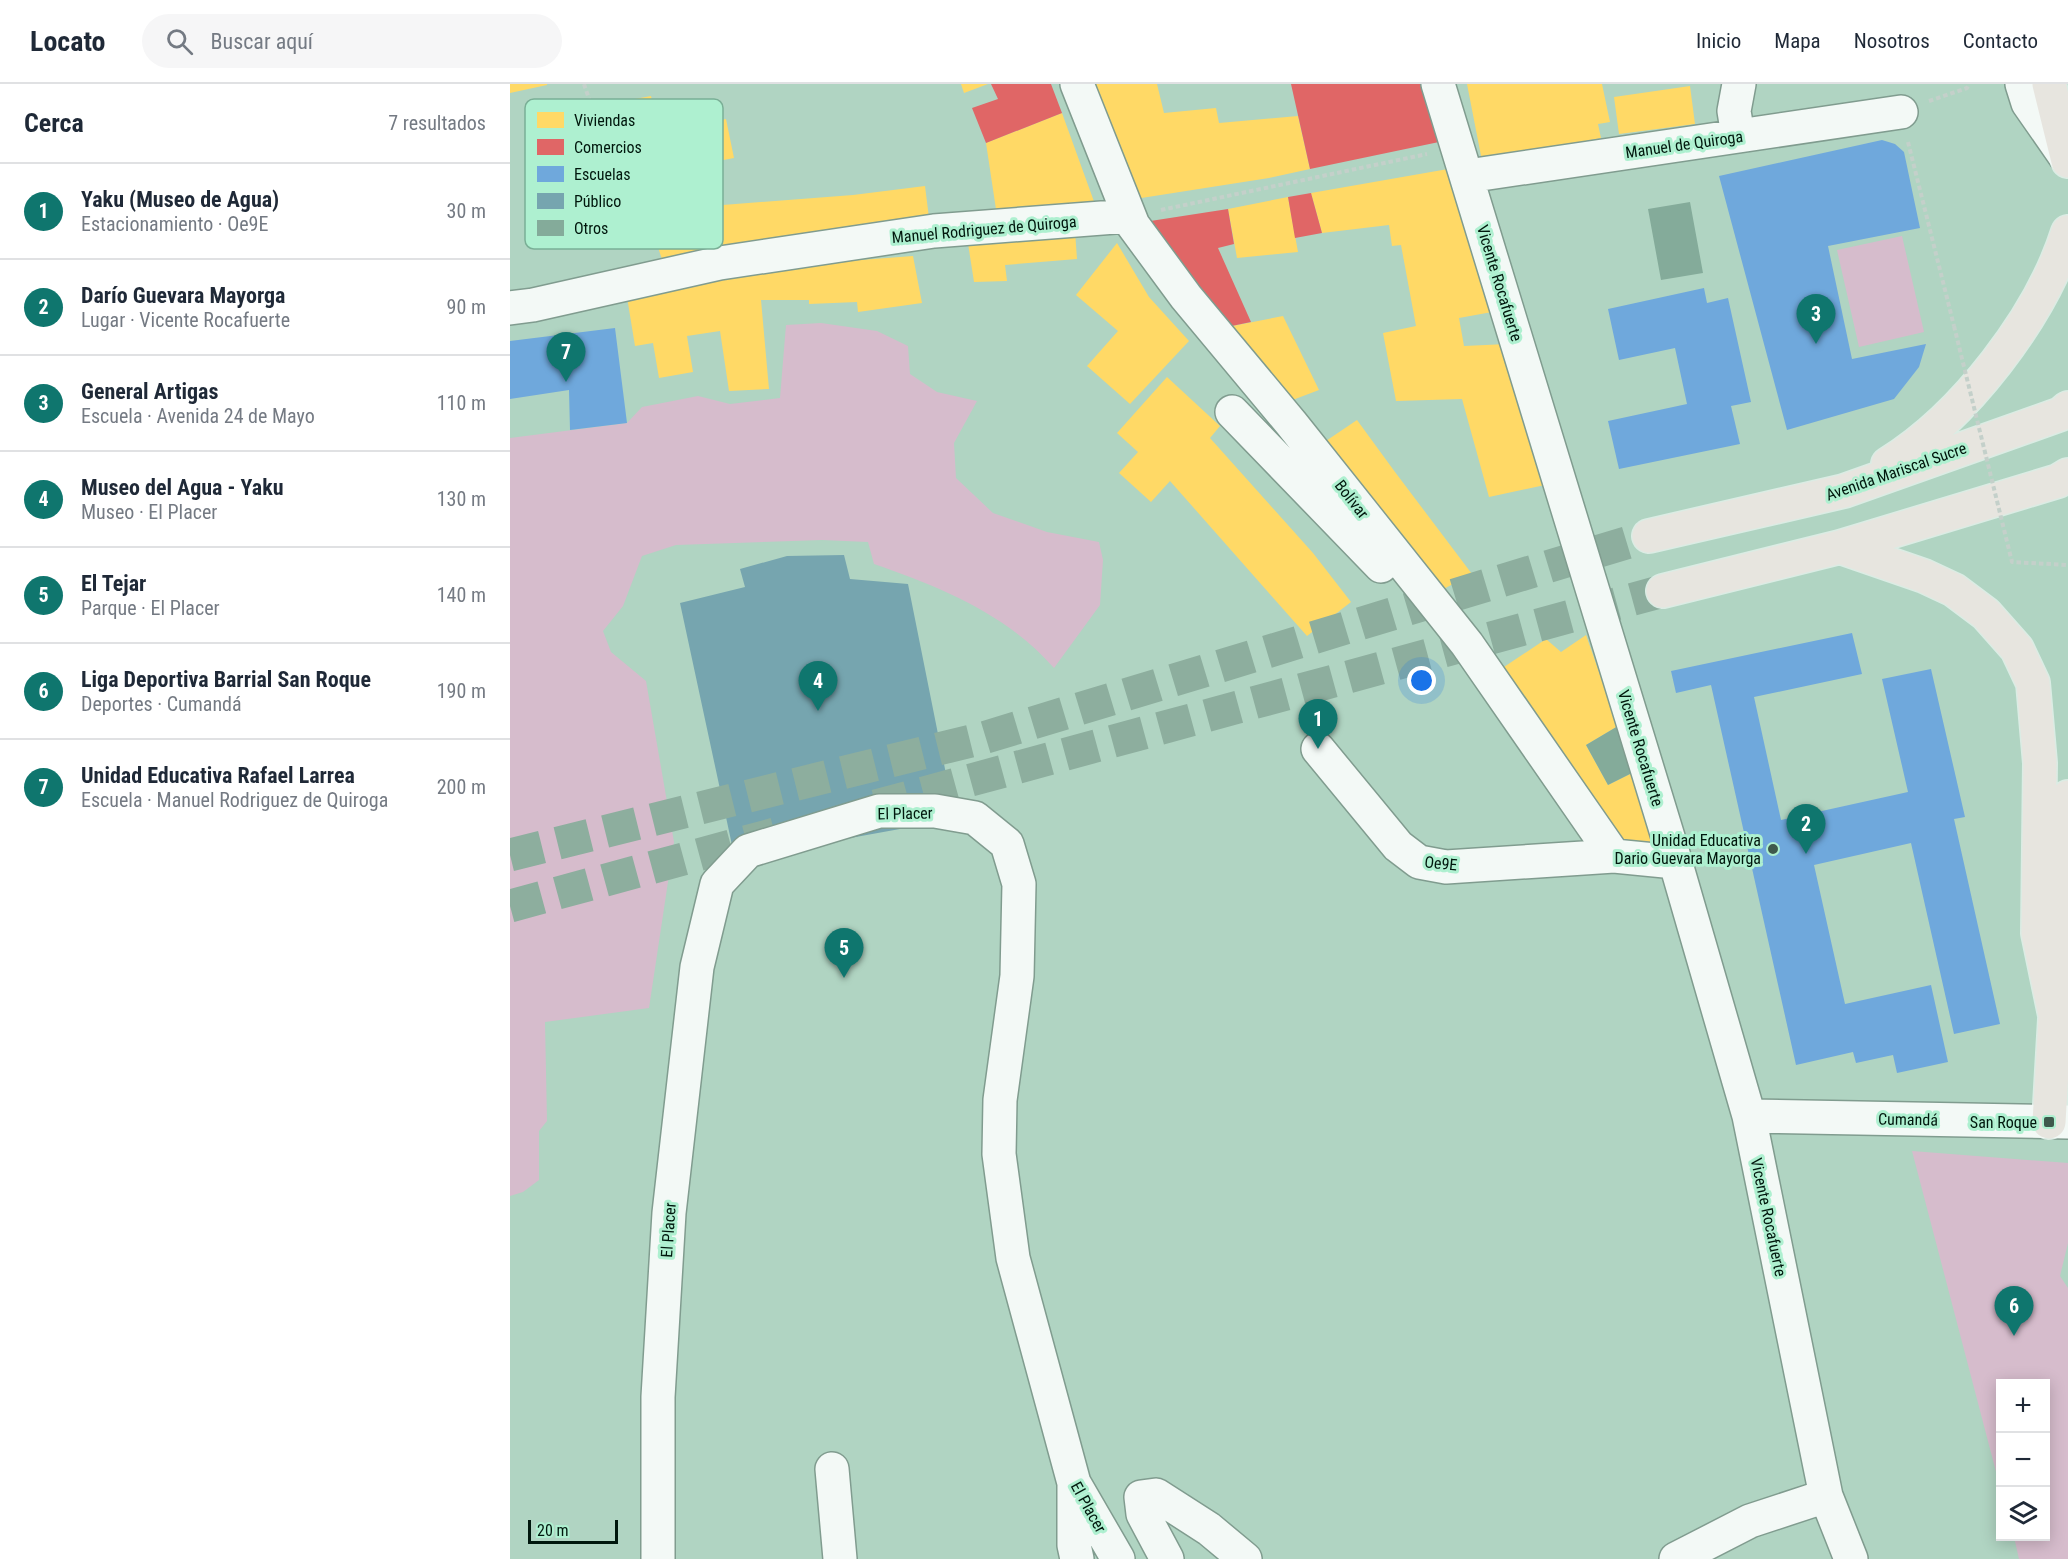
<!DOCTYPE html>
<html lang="es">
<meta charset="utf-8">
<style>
:root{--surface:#fff;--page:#f6f6f7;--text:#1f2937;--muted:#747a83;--line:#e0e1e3;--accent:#0f766e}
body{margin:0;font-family:"Roboto Condensed",sans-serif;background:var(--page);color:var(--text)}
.controls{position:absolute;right:18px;bottom:18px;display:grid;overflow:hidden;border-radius:0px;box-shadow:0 3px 15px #0003}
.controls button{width:54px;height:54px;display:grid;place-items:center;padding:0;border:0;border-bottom:2px solid var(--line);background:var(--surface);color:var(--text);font:30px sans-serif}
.scale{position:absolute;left:18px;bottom:15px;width:90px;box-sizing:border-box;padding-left:6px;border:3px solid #00170d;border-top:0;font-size:16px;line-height:21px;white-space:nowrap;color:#00170d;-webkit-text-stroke:4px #aef0d0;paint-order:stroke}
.you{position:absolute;left:912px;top:597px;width:21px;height:21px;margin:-15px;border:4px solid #fff;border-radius:50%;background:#1a73e8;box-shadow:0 0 0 9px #1a73e833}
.badge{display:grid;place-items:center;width:39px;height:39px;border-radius:50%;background:var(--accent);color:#fff;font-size:20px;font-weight:700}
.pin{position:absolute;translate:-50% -50px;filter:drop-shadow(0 2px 3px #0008)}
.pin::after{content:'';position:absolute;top:32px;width:21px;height:18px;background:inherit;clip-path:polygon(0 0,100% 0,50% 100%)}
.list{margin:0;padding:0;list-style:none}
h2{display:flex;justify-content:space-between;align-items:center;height:78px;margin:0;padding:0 24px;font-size:26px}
h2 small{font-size:20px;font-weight:400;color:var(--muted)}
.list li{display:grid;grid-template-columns:39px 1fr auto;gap:18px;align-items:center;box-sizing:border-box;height:96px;padding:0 24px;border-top:2px solid var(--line)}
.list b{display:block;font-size:22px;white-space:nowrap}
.list p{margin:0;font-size:20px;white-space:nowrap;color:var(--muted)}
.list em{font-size:20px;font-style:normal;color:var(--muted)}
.icon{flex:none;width:33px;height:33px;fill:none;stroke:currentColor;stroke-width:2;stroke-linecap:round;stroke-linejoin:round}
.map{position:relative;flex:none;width:1558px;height:1475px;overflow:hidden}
header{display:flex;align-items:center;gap:36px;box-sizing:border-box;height:84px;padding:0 30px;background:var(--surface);border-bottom:2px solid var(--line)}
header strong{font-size:28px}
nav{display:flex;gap:33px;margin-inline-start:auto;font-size:21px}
.search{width:420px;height:54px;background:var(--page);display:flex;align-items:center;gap:15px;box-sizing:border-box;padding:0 21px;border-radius:33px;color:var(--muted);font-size:22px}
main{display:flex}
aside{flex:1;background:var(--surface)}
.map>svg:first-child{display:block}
</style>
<header>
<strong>Locato</strong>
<div class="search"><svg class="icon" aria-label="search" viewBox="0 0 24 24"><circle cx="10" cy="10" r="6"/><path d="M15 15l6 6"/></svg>Buscar aquí</div>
<nav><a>Inicio</a><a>Mapa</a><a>Nosotros</a><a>Contacto</a></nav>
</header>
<main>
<aside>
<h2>Cerca<small>7 resultados</small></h2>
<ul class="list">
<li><span class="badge">1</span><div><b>Yaku (Museo de Agua)</b><p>Estacionamiento · Oe9E</p></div><em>30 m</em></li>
<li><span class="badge">2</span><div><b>Darío Guevara Mayorga</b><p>Lugar · Vicente Rocafuerte</p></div><em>90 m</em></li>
<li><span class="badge">3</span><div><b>General Artigas</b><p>Escuela · Avenida 24 de Mayo</p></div><em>110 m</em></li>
<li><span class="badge">4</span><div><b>Museo del Agua - Yaku</b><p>Museo · El Placer</p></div><em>130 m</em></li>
<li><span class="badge">5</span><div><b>El Tejar</b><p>Parque · El Placer</p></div><em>140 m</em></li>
<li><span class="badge">6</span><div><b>Liga Deportiva Barrial San Roque</b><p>Deportes · Cumandá</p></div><em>190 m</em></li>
<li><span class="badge">7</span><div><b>Unidad Educativa Rafael Larrea</b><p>Escuela · Manuel Rodriguez de Quiroga</p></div><em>200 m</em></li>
</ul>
</aside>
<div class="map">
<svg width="1558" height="1475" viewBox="0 0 1558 1475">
<rect width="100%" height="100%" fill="#b0d4c2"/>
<!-- green -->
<path fill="#d6bccc" d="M1392,152L1414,248L1349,263L1327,166Z
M311,239L367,247L398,262L400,290L427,308L467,317L444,359L446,394L483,429L537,448L589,458L593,476L590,521L544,584C497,530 430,503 364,480L358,458L312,456L166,461L132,472L113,522L93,547L101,568L136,597L164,758L139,924L35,938L37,1037L29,1047V1096L13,1108L0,1112V354L117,339L132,323L188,312L220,320L270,314L276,241Z
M1402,1067L1558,1079V1159L1550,1192L1558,1204V1475H1509L1504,1453L1536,1452V1300H1490V1403Z"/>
<!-- homes -->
<path fill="#ffd966" d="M0,0H37V1L0,9Z
M451,0H478L454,9Z
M579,0H647L654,29L706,24L709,39L788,32L800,85L759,94L625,115Z
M957,0H1092L1100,38L1088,40L1091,54L972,77Z
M1180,2L1185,40L1109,50L1104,13Z
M141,12L150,51L109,59L98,20Z
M552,29L586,123L487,132L476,59Z
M216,35L224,74L172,84L164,45Z
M938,85L982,228L949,234L954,262L997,260L1035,401L979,413L952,315L886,317L873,249L906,242L891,161L882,162L879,141L812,149L801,109Z
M415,102L420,142L154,181L141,143L202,130L200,122L343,111Z
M778,113L788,168L727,174L718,125Z
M565,147L567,175L495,181L497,197L464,198L457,153Z
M607,159L639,213L679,257L620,320L577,282L608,247L566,211Z
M403,172L412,219L348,228L347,218L299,220V216H251L259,305L219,307L210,247L177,252L183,288L149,294L143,259L125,262L116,207L298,180Z
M773,232L809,306L772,320L707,245Z
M657,293L710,342L700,354L803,469L841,518L797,552L660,397L641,418L609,389L628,368L607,349Z
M847,336L885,388L962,490L926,509L807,363Z
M1076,551L1108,642L1076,661L1098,701L1124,688L1148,770L1120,768L988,587L1036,555L1051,568Z"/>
<!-- shops -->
<path fill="#e06666" d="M481,0H541L552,29L476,59L462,24L488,15Z
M781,0H912L929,58L800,85Z
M801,109L812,149L785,154L778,113Z
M718,125L724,160L708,164L741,238L707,245L634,138Z"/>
<!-- schools -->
<path fill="#6fa8dc" d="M1372,56L1385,60L1394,68L1410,144L1318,162L1342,275L1416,260L1409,283L1384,315L1277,346L1209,92Z
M1194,204L1197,219L1218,214L1241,318L1221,322L1230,360L1109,385L1098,337L1177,320L1165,264L1109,276L1098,225Z
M105,244L117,339L60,346L59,306L0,315V257Z
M1342,549L1352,590L1244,613L1271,736L1398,708L1372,595L1421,585L1455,733L1444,735L1490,940L1444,950L1401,759L1304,781L1335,920L1421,901L1438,978L1387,989L1383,971L1346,979L1343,968L1286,981L1201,601L1166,609L1161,587Z"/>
<!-- public -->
<path fill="#76a5af" d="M334,471L340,495L398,500L445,735L225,775L170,519L235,503L230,485L277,472Z"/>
<!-- building -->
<path fill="#84ab9a" d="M1180,118L1193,189L1151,196L1138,125Z
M1108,642L1124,688L1098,701L1076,661Z"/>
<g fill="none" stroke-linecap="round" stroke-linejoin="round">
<!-- major-tunnel -->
<path stroke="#8dae9e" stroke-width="33" stroke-dasharray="33 16" stroke-linecap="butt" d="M366,722L1153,507
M0,771L473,654L1139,452
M0,822L265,750"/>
<defs>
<path id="minor" d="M567,0L623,141L676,213L781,339L957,560L1104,772
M928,0L1162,766L1239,1032L1316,1412L1341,1475
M1512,0L1518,19L1557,75
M1228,52L1224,27L1229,0
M958,92L1391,28
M0,224L23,221L210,179L424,147L618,132
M722,328L871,482
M808,665L888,762L909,778L936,783L1104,772L1165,778
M1239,1032L1558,1038
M322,1385L330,1475
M564,1400V1461L567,1475
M148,1475V1313L159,1129L187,883L207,800L238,767L369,727H425L465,734L497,760L509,800L507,892L490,1016L489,1070L503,1174L564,1399L608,1475
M657,1475L633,1430L631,1413L646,1411L699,1445L735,1475
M1166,1475L1240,1437L1316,1412"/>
<path id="major" d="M1539,0L1558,77
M1378,380C1454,333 1531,233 1558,148
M1139,452L1334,407L1551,330L1558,324
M1330,463L1414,492L1444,506L1476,530L1507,565L1523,599L1530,679L1528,849L1546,936
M1153,507L1330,463L1548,397L1558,391
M1539,1038L1558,713"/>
</defs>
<!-- minor casing -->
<use href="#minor" stroke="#809c8f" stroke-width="36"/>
<!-- major casing -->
<use href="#major" stroke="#dbece4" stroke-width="36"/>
<!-- path -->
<path stroke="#c4d0ca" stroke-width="4" stroke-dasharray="4.5 3" stroke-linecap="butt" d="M74,0L130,165
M1419,17L1457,4L1459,0
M1398,58L1444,242
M651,126L917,70"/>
<!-- minor -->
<use href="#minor" stroke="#f3f9f6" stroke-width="33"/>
<!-- major -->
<use href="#major" stroke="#e7e5df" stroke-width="33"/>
<!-- path-bridge -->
<path stroke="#c4d0ca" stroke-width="4" stroke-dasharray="4.5 3" stroke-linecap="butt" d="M1444,242L1502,478L1558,481"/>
</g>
<!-- markers -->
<g fill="#3e594c" stroke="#aef0d0" stroke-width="2">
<circle cx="1263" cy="765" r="6"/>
<rect x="1533" y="1032" width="12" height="12" rx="3"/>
</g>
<g text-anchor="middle" stroke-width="6" stroke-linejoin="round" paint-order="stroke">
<!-- street labels -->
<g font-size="16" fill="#00170d" stroke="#aef0d0">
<text transform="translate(1174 60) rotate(-8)" y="6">Manuel de Quiroga</text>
<text transform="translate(474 145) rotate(-5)" y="6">Manuel Rodriguez de Quiroga</text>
<text transform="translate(990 199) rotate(73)" y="6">Vicente Rocafuerte</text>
<text transform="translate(1386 387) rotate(-19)" y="6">Avenida Mariscal Sucre</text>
<text transform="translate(842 415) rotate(52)" y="6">Bolívar</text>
<text transform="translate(1131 664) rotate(73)" y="6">Vicente Rocafuerte</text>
<text transform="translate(395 729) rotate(-1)" y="6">El Placer</text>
<text transform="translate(931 779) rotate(6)" y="6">Oe9E</text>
<text transform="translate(1398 1035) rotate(1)" y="6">Cumandá</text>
<text transform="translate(1259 1133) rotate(78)" y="6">Vicente Rocafuerte</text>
<text transform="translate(158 1146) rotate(-86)" y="6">El Placer</text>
<text transform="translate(579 1423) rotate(61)" y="6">El Placer</text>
</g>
<!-- poi labels -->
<g font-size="16" fill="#00170d" stroke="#aef0d0" text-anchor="end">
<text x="1251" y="762">Unidad Educativa<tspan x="1251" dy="18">Dario Guevara Mayorga</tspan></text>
<text x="1527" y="1044">San Roque</text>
</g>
</g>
<!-- legend -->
<rect x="15" y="15" width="198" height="150" rx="9" fill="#aef0d0" stroke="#7aaf96" stroke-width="1.5"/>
<rect x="27" y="28" width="27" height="16" fill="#ffd966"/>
<rect x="27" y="55" width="27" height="16" fill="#e06666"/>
<rect x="27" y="82" width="27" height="16" fill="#6fa8dc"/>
<rect x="27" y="109" width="27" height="16" fill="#76a5af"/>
<rect x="27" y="136" width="27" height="16" fill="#84ab9a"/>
<g font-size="16" fill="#00170d">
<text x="64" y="42">Viviendas</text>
<text x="64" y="69">Comercios</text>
<text x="64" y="96">Escuelas</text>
<text x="64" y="123">Público</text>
<text x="64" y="150">Otros</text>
</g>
</svg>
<div class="controls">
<button>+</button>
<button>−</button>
<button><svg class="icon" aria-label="layers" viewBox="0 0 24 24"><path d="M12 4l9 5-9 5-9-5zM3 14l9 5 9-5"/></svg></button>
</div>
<div class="scale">20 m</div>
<div class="you"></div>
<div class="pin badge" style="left:808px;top:665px">1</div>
<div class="pin badge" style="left:1296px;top:770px">2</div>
<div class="pin badge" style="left:1306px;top:260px">3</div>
<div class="pin badge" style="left:308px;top:627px">4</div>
<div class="pin badge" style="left:334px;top:894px">5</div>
<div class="pin badge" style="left:1504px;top:1252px">6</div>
<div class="pin badge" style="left:56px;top:298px">7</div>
</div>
</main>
